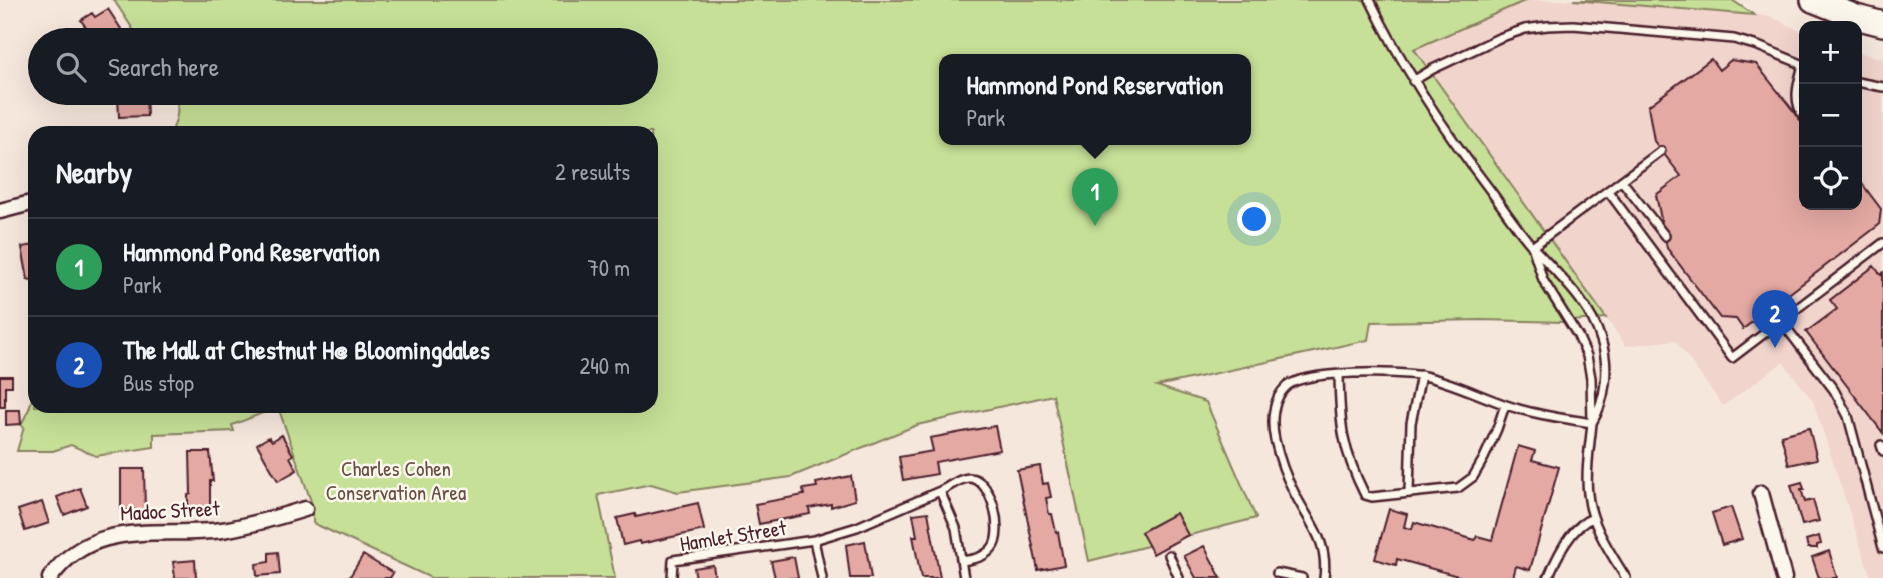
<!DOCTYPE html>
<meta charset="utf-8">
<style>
:root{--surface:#171b24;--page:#20242c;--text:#f1f3f6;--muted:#9ea1a6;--line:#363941;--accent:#8c9099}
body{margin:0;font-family:"Patrick Hand",sans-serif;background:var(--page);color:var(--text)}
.controls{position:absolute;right:21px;top:21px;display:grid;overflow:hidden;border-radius:14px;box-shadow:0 7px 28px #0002}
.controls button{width:63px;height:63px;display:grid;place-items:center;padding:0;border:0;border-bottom:2px solid var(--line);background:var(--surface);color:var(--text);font:35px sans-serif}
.you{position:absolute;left:1255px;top:220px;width:24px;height:24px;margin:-18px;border:5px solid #fff;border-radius:50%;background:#1a73e8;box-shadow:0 0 0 10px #1a73e833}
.badge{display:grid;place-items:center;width:46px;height:46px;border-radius:50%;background:var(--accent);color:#fff;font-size:23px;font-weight:700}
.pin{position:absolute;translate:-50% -58px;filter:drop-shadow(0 2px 4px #0008)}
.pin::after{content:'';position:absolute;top:37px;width:24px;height:21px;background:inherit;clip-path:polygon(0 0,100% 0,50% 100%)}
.popup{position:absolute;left:939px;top:54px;width:312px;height:91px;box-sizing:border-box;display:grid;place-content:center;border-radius:14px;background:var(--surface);filter:drop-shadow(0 2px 5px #0005);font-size:23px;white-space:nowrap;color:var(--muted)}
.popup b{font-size:26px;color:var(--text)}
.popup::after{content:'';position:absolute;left:50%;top:100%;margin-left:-14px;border:14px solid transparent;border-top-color:var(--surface)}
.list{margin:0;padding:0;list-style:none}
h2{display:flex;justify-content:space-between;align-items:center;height:91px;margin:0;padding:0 28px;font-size:30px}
h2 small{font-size:23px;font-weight:400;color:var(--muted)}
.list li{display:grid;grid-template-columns:46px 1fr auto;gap:21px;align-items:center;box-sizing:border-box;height:98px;padding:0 28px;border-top:2px solid var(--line)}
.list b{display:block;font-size:26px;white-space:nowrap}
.list p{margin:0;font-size:23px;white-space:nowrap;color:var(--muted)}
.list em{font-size:23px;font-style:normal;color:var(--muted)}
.icon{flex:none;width:38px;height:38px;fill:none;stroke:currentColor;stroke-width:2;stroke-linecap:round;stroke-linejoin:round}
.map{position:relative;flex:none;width:1883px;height:578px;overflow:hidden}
.search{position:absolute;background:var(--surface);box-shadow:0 7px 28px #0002;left:28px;top:28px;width:630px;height:77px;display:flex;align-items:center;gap:18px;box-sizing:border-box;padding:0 24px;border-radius:38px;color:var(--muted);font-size:26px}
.panel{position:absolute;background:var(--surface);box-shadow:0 7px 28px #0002;left:28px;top:126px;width:630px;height:287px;border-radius:21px}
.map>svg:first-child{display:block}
</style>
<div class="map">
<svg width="1883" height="578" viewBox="0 0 1883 578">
<rect width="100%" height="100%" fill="#f6e7dd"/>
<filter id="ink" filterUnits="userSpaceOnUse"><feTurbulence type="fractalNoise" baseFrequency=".0143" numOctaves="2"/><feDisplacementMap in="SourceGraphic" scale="14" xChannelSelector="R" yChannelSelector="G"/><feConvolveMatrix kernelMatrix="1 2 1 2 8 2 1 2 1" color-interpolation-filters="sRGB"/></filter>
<g filter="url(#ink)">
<!-- built -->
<path fill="#f1d4cc" d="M1527,0H1573L1770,16L1804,33V205H1857V52L1883,59V578H1871L1813,401L1783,362L1723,406L1675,340L1626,346L1414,49Z"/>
<!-- green -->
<path fill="#c6e097" stroke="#888061" stroke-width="2" fill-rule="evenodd" d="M114,0H1527L1414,49L1606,318L1562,322L1482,320L1371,322L1368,340L1157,386L1206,402L1256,518L1089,561L1053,395L917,425L791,477L678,492L651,484L598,495L615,578H431L313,523V507L278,407L232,425L234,431L154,434V447L96,456L71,445L53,451H17L24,427L21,425L29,409L35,388V406H651V133H171C177,120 181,106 173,93H646V40H140ZM944,60H1246V140H944Z
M1573,0H1732L1754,15Z"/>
<!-- building -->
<path fill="#e4a9a3" stroke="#4a1f2b" stroke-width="2" d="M108,9L123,32L116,36L119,40H94L81,20L92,13L95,17Z
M1711,59L1719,70L1731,60L1756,64L1804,124V205H1857V177L1881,209L1879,225L1743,329L1736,319L1720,318L1667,248L1656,195L1681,176L1654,141L1648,106Z
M146,95L147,116L119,117L118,96Z
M35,245V279L28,280L22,247Z
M1874,266L1881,275L1883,273V433L1806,332L1837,309L1830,300Z
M0,376H12V386H5V407H0Z
M6,410H20L21,424L6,425Z
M995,426L1000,450L935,462L937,474L903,480L899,457L933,451L930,438Z
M1809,428L1817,459L1789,465L1781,435Z
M282,435L293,455L290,457L297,470L278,481L257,444L269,437L272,441Z
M1518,446L1535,451L1532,460L1559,467L1530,570L1516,566L1513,578H1465L1397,559L1396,565L1375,559L1389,509L1407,514L1404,527L1412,529L1414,522L1475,540L1477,536L1492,540Z
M190,452H210L213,481H210V507H188V495L191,494Z
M1040,466L1043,484L1048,483L1051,497L1046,498L1049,514H1052L1056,532H1058L1064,565L1038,570L1017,470Z
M121,469H144L145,510H121Z
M851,476L855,500L831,507V504L809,508L810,514L759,524L755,504L804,495L803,489L817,487L816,483Z
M1802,482L1804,489H1801L1805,502L1813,500L1819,521L1802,525L1791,485Z
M80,488L87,506L64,515L57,497Z
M42,502L49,523L25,531L18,510Z
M698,503L704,530L640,544L639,541L623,545L617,518L635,514L636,517Z
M1731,507L1742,539L1722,545L1712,513Z
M928,512L940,578H921L913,536H917L913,514Z
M1176,513L1188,535L1153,554L1141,532Z
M1819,536L1821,544L1817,545V548H1808L1806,540Z
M865,541L871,578H850L846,545Z
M1204,546L1221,578H1196L1184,556Z
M1829,551L1837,578H1819L1812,557Z
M278,552L280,574L257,576L256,564L269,562V553Z
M363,555L393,573L390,578H349Z
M794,557L798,578H775L771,561Z
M195,560L196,578H175L173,562Z
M713,565L715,578H696L694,568Z"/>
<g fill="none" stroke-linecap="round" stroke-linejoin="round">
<defs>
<path id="lane" d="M1370,0C1403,68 1444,130 1490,190C1504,209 1517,229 1532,246C1557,274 1590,302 1601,340C1610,366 1606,400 1592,423
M1803,65C1798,84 1792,100 1804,117
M1413,81L1433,69L1499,38L1525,29L1547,26L1573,25L1734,39L1758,46L1804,65
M1857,82L1883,87
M1622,181L1665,236
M1608,191L1732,358L1883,243
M1532,247L1661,151
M1533,249L1543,280L1578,336L1587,356L1591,378L1592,422
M1781,321L1834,390L1848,416L1883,548
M1339,375C1340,425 1342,449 1365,495L1372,497L1458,488L1473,477L1484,458L1497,429L1505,405
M1881,445L1883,451
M1409,492L1411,423L1421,375
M1169,555L1179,578
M962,561C973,559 984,558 992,548C1004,534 993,479 970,478C961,477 949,487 940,491L956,528L964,578
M1277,573L1302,578
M672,578L673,560L814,540
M822,578L814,540L857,527L940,491
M1324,578C1329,539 1308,522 1293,490C1285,475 1279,457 1275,440C1271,422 1272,399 1287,386C1307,370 1398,371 1424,376C1457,383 1487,400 1519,409C1543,416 1568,419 1592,423C1590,446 1585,471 1588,494C1591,525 1610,552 1626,578
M1548,578C1556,558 1572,525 1593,518"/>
<path id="street" d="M0,211L35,202
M1761,493L1784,578
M50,578C93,517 159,538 222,530C250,526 278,517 305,509"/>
<path id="primary" d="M1813,0L1856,17L1883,24"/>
</defs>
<!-- lane casing -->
<use href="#lane" stroke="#4a1f2b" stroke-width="12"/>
<!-- street casing -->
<use href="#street" stroke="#4a1f2b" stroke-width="19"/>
<!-- primary casing -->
<use href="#primary" stroke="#4a1f2b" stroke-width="28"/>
<!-- lane -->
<use href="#lane" stroke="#fbf7ec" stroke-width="7"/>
<!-- street -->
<use href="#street" stroke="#fbf7ec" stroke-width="14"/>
<!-- primary -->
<use href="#primary" stroke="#fbf7ec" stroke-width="23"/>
</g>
</g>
<g text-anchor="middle" stroke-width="5" stroke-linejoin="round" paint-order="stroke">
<!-- park labels -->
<g font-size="21" fill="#694f46" stroke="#fbf7ec">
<text x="396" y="476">Charles Cohen<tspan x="396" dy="24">Conservation Area</tspan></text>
</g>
<!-- street labels -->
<g font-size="21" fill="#4a1f2b" stroke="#fbf7ec">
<text transform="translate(170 511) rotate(-3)" y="7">Madoc Street</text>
<text transform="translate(733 536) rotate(-9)" y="7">Hamlet Street</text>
</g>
</g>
</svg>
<div class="controls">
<button>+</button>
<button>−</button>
<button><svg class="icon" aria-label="locate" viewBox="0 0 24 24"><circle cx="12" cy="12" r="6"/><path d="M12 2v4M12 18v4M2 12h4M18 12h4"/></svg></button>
</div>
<div class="you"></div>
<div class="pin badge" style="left:1095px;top:226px;background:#2e9e5b">1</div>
<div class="popup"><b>Hammond Pond Reservation</b>Park</div>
<div class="pin badge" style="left:1775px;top:348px;background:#1a4fb4">2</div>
<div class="search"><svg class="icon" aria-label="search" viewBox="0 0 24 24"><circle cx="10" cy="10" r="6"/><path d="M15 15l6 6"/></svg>Search here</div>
<section class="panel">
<h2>Nearby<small>2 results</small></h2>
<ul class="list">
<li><span class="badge" style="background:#2e9e5b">1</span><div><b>Hammond Pond Reservation</b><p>Park</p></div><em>70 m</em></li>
<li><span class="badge" style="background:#1a4fb4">2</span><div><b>The Mall at Chestnut H@ Bloomingdales</b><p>Bus stop</p></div><em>240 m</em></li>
</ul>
</section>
</div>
